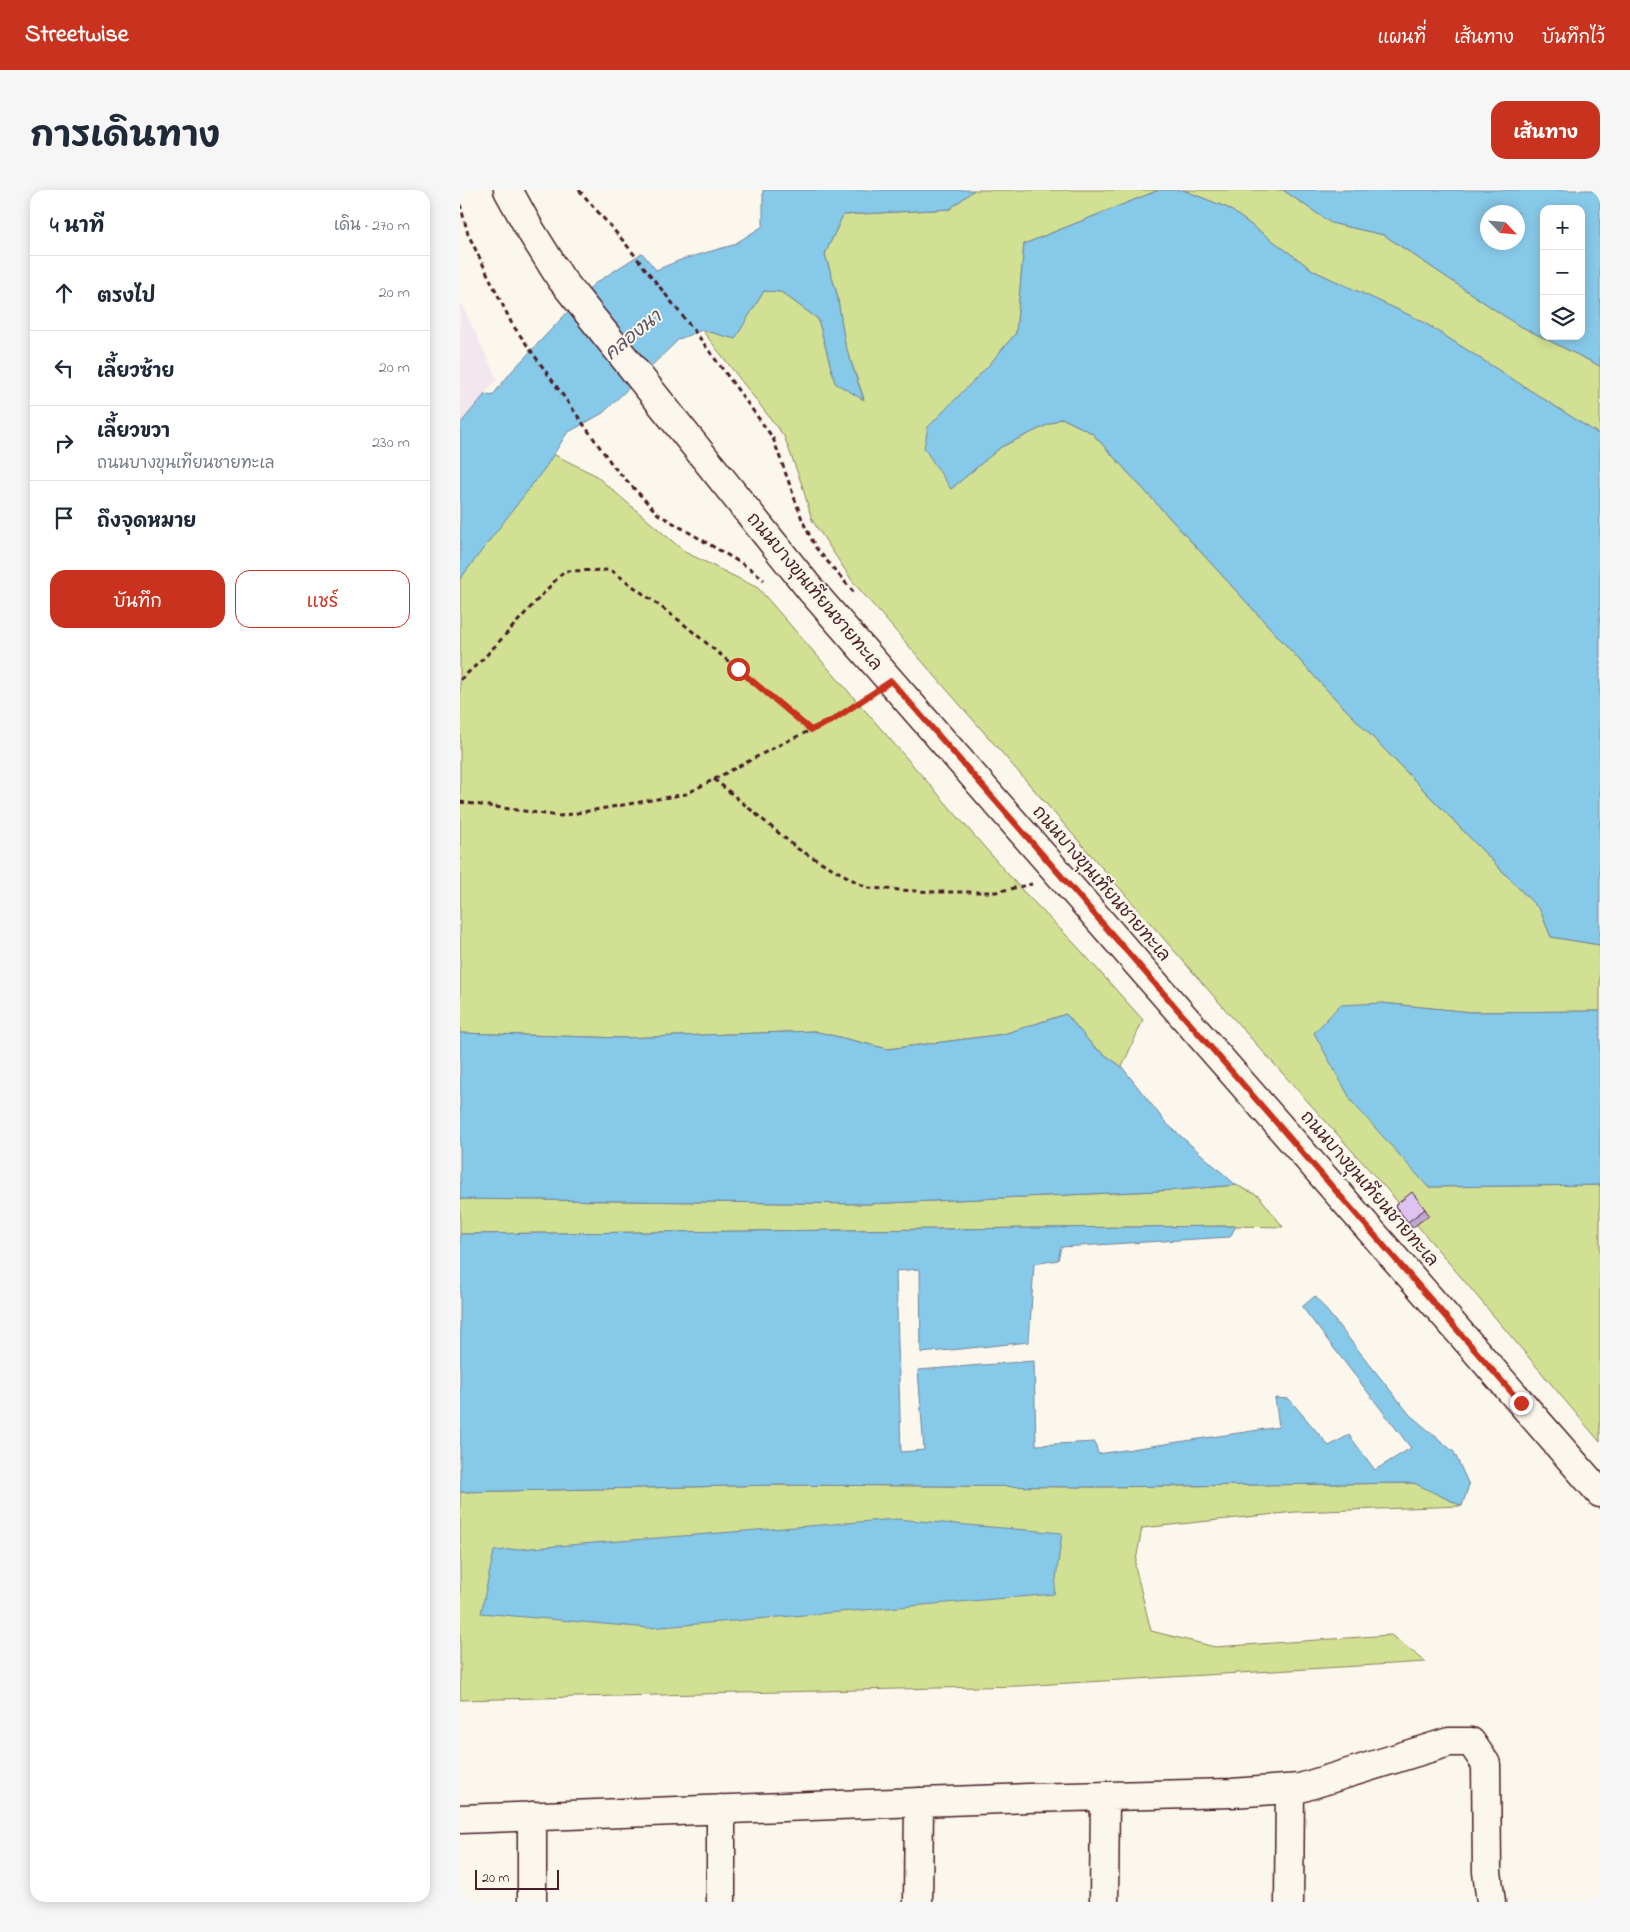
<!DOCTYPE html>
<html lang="th">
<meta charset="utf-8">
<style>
:root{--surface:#fff;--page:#f6f6f7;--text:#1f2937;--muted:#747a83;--line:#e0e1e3;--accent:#c8321e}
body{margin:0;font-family:"Indie Flower","Playpen Sans Thai",sans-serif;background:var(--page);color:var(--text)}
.controls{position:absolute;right:15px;top:15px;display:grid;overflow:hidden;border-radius:10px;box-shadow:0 2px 12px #0003}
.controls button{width:45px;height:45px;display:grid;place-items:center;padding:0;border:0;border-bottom:1px solid var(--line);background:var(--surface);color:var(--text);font:25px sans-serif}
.compass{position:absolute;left:1020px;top:15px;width:45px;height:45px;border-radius:50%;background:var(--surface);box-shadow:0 2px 12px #0003;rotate:116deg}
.scale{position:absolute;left:15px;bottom:12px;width:84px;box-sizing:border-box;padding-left:5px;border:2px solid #4a1f2b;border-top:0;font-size:14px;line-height:18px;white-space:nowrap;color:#4a1f2b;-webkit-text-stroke:4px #fbf7ec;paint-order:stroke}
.stop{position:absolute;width:15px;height:15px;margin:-11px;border:4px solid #c8321e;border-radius:50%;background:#fff}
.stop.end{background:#c8321e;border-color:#fff;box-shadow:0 1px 5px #0008}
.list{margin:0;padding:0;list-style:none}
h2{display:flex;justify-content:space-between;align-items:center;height:65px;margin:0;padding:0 20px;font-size:21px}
h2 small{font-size:16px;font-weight:400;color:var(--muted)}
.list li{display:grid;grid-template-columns:32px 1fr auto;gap:15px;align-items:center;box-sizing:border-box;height:75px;padding:0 20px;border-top:1px solid var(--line)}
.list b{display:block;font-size:19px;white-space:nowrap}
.list p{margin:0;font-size:16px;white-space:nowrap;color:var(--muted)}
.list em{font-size:16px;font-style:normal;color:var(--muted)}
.actions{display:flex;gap:10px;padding:15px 20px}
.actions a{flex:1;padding:11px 0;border:1px solid var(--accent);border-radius:15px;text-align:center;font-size:18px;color:var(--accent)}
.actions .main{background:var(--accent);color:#fff}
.icon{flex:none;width:28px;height:28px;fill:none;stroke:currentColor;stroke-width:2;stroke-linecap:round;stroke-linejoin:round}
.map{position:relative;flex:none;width:1140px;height:1712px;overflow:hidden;border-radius:15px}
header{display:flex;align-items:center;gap:30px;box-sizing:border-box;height:70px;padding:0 25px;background:var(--accent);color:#fff}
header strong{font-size:24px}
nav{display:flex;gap:28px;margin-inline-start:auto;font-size:18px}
.intro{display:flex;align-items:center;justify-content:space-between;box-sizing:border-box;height:120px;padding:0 30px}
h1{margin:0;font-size:35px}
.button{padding:12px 22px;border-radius:15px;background:var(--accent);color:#fff;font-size:18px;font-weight:700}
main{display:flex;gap:30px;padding:0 30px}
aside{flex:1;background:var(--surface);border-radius:15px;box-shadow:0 2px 12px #0003}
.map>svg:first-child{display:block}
</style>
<header>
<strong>Streetwise</strong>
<nav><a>แผนที่</a><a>เส้นทาง</a><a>บันทึกไว้</a></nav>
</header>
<div class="intro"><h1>การเดินทาง</h1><a class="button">เส้นทาง</a></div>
<main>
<aside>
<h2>4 นาที<small>เดิน · 270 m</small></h2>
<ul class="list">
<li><svg class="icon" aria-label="ahead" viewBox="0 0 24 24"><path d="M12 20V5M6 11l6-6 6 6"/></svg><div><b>ตรงไป</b></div><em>20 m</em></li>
<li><svg class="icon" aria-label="left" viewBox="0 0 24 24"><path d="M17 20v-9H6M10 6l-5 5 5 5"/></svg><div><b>เลี้ยวซ้าย</b></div><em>20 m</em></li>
<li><svg class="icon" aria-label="right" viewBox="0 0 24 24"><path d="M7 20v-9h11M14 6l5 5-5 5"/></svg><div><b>เลี้ยวขวา</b><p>ถนนบางขุนเทียนชายทะเล</p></div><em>230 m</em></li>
<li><svg class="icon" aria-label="arrive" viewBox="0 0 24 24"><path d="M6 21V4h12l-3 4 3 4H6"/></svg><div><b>ถึงจุดหมาย</b></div></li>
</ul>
<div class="actions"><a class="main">บันทึก</a><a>แชร์</a></div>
</aside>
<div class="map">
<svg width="1140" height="1712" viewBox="0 0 1140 1712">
<rect width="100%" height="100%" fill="#fbf7ec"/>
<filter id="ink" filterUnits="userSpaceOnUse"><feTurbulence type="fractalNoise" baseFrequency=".02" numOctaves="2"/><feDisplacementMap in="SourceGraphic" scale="10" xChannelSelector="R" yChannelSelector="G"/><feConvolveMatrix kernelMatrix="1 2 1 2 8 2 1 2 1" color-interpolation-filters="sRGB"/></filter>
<g filter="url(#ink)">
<!-- built -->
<path fill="#f2e7ee" d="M0,110L37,189L0,234Z"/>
<!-- green -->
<path fill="#d1e093" stroke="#8e805f" d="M514,0H699L564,54L556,143L529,175L491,299L541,257L602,228L632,243L865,498L1080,720L1091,747L1140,755V821L1011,822L922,813L968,997L1140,995V1252L930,1003L771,826L393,392L352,330L342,295L324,246L242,140L274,148L304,101L321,102L358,129L375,192L404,209L385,154L377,104L365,64L383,25L490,19Z
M723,0H823L871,33L924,45L1056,134L1140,176V245L960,130L854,81L768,18Z
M93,264L135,285L225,362L298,398L561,699L614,753L683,830L662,877L633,856L606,824L544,844L428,859L354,841L163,848L0,843V389Z
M776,995L799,1006L823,1037L776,1036L0,1044V1009L406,1014L718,1000Z
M955,1293L1002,1316L835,1322L682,1338L675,1376L691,1441L755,1457L931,1445L966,1472L558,1496L0,1510V1302L317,1295L636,1297Z"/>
<!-- water -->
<path fill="#87c9e8" stroke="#6f859c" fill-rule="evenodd" d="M303,0H514L490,19L383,25L365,64L377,104L385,154L404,210L375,193L358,129L321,102L304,101L275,149L242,140L219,149L143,223L107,243L85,278L0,389V234L25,204L32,206L52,181L134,94L182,63L196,80L223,69L273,55L303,36Z
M699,0H723L768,18L854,81L960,130L1140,245V755L1091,747L1080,720L865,498L632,243L602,228L541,257L491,299L464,258L468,237L529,175L556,143L564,54Z
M823,0H1140V176L1056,134L924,45L871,33ZM1084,19H1121V146H1084ZM1058,22V52H1028V22Z
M922,813L1011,822L1140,821V995L968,997L892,912L854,843L880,815Z
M606,824L633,856L662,877L706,933L776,995L718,1000L406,1014L0,1009V843L163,848L354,841L428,859L544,844Z
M776,1036L770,1047L601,1057L598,1070L574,1074L569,1152L461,1163L460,1079L436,1081L441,1262L464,1260L458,1180L574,1171L576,1255L635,1252L638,1264L819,1237L815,1208L829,1209L869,1256L889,1245L915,1280L951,1258L842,1117L855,1106L950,1225L994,1262L1009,1295L1002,1316L954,1293L636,1297L317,1295L0,1302V1044Z
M436,1329L602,1343L594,1404L189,1438L21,1423L34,1361Z"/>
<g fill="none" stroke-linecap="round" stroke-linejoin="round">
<defs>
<path id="minor" d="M72,1626V1712
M0,1629L568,1608L772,1603L840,1598L989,1552H1011L1026,1574L1027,1682L1031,1712
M261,1712V1619
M458,1712L459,1612
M644,1712L645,1606
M829,1712L830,1599"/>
<path id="major" d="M48,0L69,38L101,89L350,399L1140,1303"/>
</defs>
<!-- minor casing -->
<use href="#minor" stroke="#4a1f2b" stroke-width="31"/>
<!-- major casing -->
<use href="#major" stroke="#4a1f2b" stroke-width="31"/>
<!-- path -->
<path stroke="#4a1f2b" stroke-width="3" stroke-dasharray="5 4" stroke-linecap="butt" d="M119,0L165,53L239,147L313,248L343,332L356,358L396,405
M0,14L8,44L52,134L154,277L198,324L291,379L304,390
M0,490L24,468L104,381L151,380L220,431L351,540
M254,589L338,659L407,698L475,702H536L572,694
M0,612L100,626L226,604L323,553L373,530L407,507"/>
<!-- minor -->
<use href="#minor" stroke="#fbf7ec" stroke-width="28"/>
<!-- major -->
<use href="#major" stroke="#fbf7ec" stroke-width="28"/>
</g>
<!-- wall -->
<path fill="#bfa8d0" stroke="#4a1f2b" d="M935,1016L965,1019L969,1025L952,1038Z"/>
<!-- building -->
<path fill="#dec3f2" stroke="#4a1f2b" d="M952,1002L965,1019L948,1032L935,1016Z"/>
</g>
<g fill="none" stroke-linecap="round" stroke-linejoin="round" filter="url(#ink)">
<!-- route -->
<path stroke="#c8321e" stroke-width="6" d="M278,479L351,540L373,530L431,491L1061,1213"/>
</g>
<g text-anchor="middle" stroke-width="4" stroke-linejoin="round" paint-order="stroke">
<!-- street labels -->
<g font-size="18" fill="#4a1f2b" stroke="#fbf7ec">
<text transform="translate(355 401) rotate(50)" y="6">ถนนบางขุนเทียนชายทะเล</text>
<text transform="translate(642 693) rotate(49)" y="6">ถนนบางขุนเทียนชายทะเล</text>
<text transform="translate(910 998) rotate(49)" y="6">ถนนบางขุนเทียนชายทะเล</text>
</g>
<!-- water labels -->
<g font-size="19" font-style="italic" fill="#5c5264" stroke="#fbf7ec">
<text transform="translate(172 144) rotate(-39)" y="7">คลองนา</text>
</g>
</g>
</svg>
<div class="controls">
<button>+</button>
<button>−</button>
<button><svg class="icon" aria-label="layers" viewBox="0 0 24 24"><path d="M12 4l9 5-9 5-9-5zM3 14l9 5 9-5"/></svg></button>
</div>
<svg class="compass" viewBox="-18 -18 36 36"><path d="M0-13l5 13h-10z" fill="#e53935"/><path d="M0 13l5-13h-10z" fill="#747a83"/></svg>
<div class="scale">20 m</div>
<div class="stop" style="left:278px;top:479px"></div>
<div class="stop end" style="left:1061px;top:1213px"></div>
</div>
</main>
